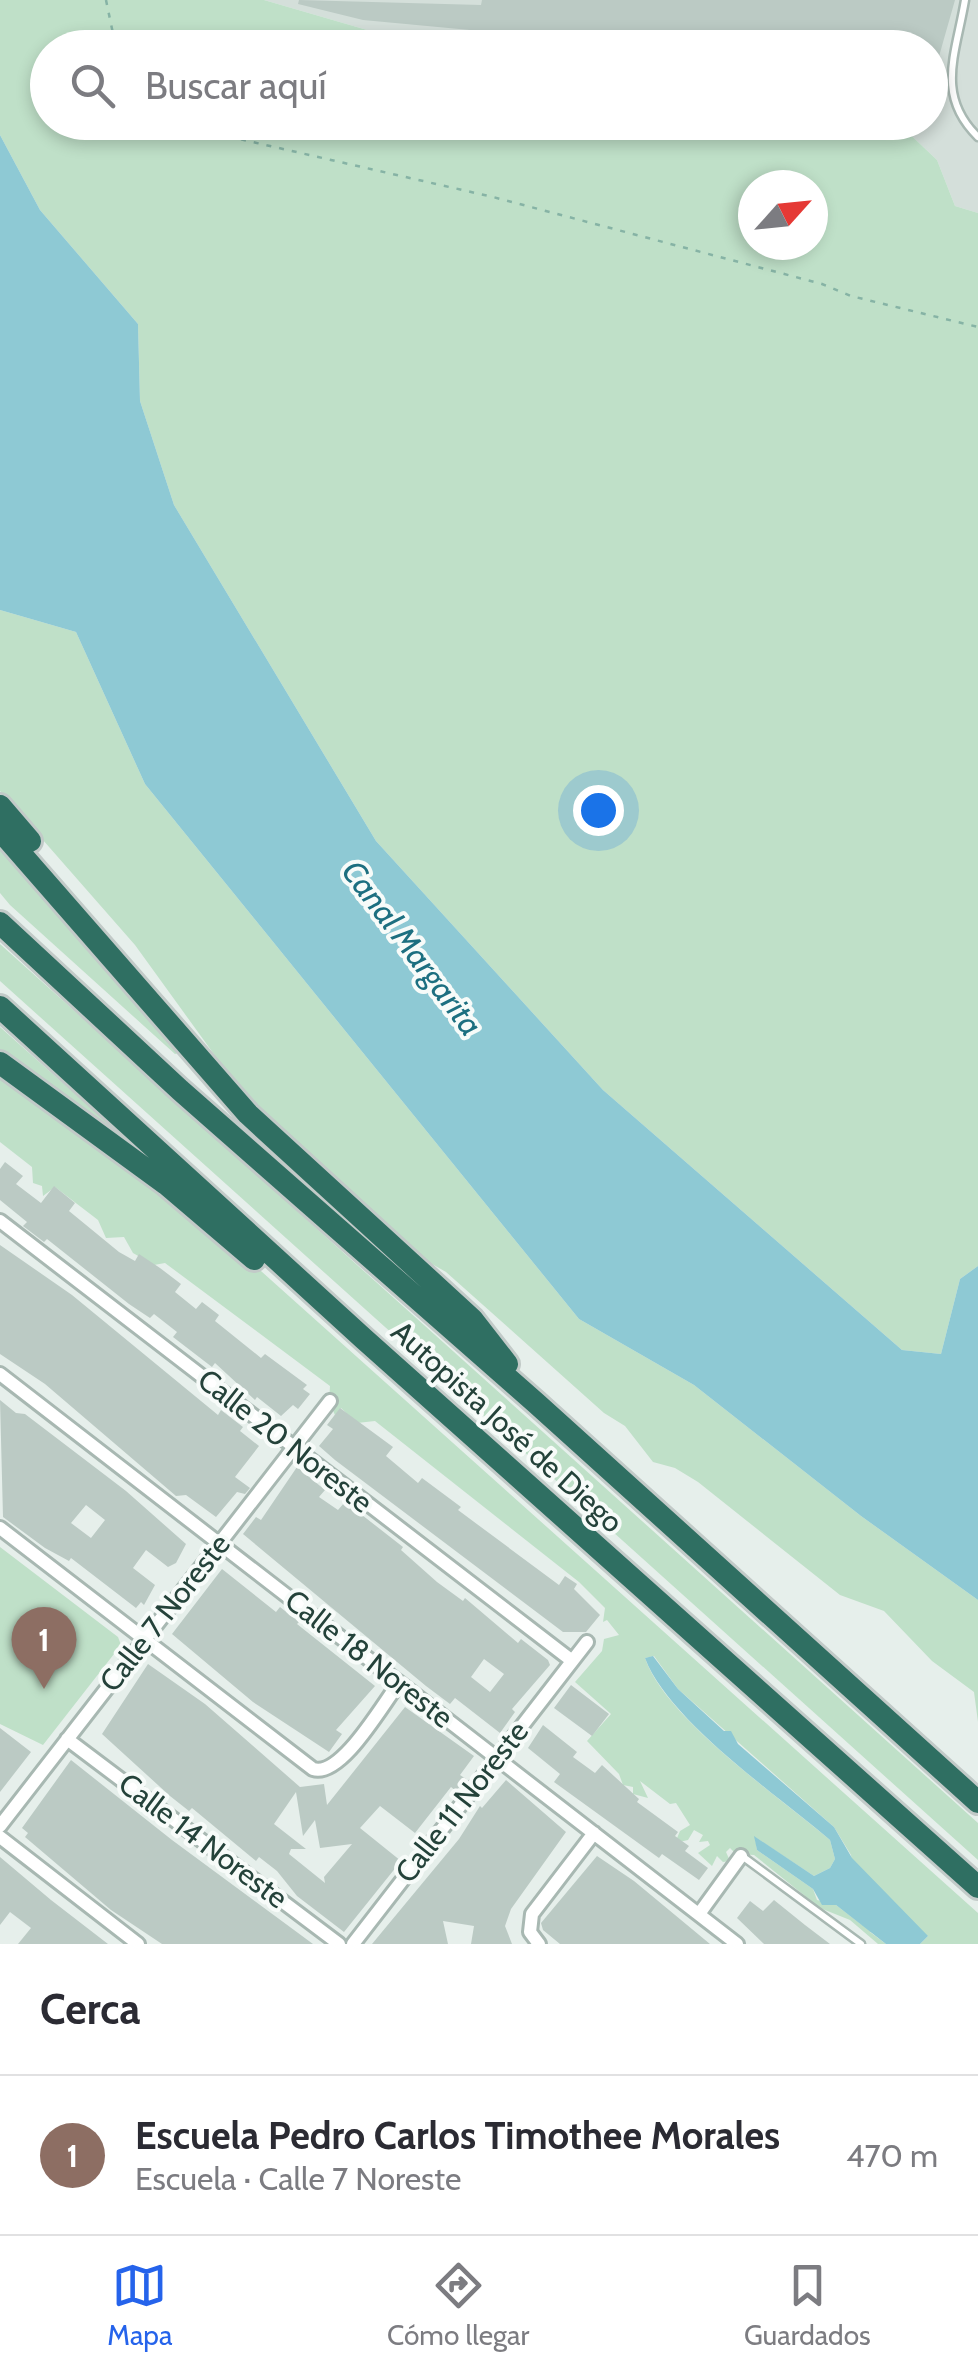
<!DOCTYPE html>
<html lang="es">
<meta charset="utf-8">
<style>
:root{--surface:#fff;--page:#f2f2f3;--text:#2b2b33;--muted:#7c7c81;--line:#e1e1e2;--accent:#2563eb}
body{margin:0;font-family:Cabin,sans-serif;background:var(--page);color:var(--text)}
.compass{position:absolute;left:738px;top:170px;width:90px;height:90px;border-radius:50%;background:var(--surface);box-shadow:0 5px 15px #0003;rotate:63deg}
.you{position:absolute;left:598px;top:810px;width:35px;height:35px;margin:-25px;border:8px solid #fff;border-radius:50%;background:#1a73e8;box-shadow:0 0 0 15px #1a73e833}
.badge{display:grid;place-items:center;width:65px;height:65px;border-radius:50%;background:var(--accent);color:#fff;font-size:32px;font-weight:700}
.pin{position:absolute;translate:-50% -82px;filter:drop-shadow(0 2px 5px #0008)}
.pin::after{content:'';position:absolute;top:52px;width:35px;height:30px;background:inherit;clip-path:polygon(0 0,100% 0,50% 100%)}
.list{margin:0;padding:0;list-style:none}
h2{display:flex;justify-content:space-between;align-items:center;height:130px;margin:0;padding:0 40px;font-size:42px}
h2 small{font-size:32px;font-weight:400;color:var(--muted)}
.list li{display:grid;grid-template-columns:65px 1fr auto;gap:30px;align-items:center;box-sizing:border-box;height:160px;padding:0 40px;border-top:2px solid var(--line)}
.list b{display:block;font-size:38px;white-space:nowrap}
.list p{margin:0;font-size:32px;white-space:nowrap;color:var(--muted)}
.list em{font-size:32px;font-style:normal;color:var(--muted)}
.icon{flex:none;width:55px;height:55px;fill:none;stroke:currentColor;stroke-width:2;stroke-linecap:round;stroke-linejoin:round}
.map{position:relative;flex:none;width:978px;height:1944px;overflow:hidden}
.search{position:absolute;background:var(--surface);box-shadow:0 5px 15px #0003;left:30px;right:30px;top:30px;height:110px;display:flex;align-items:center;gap:25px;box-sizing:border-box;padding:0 35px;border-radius:55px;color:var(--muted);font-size:38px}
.sheet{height:290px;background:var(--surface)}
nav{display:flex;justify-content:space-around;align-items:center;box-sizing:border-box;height:140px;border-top:2px solid var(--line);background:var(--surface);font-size:28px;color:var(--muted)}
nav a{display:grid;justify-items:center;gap:5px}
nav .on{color:var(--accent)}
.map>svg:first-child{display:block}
</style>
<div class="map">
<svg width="978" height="1944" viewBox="0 0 978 1944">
<rect width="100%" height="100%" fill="#e6efeb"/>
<!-- built -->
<path fill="#d4dfda" d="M264,0H978V213L955,206L937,160L898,123L930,122V48L374,32Z"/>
<!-- green -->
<path fill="#bfe0c8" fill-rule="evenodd" d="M0,0H264L374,32L533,34L660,47L48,48V122L898,123L937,160L955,206L978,213V1266L960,1279L941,1354L902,1350L603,1090L376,841L174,505L140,401L138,324L40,210L0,135ZM753,185H813V245H753Z
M0,610L76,632L145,784L579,1319L694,1385L861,1516L978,1600V1722L974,1692L932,1661L884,1611L840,1595L698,1482L675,1468L653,1462L625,1426L604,1413L446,1272L418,1256L272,1121L216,1057L135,945L0,791Z
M0,843L183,1052L175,1054L10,905L0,893Z
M0,944L978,1823V1860L0,981Z
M0,1027L147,1158L0,1053Z
M0,1070L223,1237L978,1913V1944H920L928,1936L870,1932L886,1944H878L850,1920L820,1908L754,1855L736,1854L730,1848L726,1852L730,1861L723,1862L717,1856L712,1866L698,1853L710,1845L708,1841L699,1842L703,1835L694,1830L688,1840L675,1843L680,1831L690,1825L676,1803L670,1804L640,1781L648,1798L633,1794V1787L623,1785L619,1774L587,1741L611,1714L575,1682L602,1651L604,1639L619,1635L607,1620L603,1622L605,1608L579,1582L375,1421L357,1423L341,1408L335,1415L329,1402L330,1386L165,1263L154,1265L133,1253L124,1237L106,1238L98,1220L55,1187L43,1196L42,1186L33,1183L32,1167L0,1142ZM654,1656L678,1689L834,1827L851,1855L862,1925L836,1905L817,1900L813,1889L757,1850L755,1837L814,1876L830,1868L835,1859L830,1840C779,1797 665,1718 645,1658Z
M0,1547L118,1637L121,1645L43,1745L0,1724Z"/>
<!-- water -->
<path fill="#8ec9d4" d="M0,135L40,210L138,324L140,401L174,505L376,841L603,1090L902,1350L941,1354L960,1279L978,1266V1600L861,1516L694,1385L579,1319L145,784L76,632L0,610Z
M653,1656L678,1689L724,1731H731L738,1744L834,1827L852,1858L928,1936L920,1944H886L836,1905H822L813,1889L757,1850L754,1836L814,1876L830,1868L835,1859L830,1840C777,1795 668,1720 645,1658Z"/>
<!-- building -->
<path fill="#bbcac4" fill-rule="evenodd" d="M299,0L481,5L482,0H955L934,74L930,48H662L363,20L298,4Z
M5,1162L23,1176L16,1184L41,1203L54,1186L75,1203L69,1211L119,1252L135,1261L139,1254L160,1268L181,1284L175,1292L196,1309L202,1302L219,1315L215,1321L261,1358L265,1354L307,1385L303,1389L310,1394L298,1409L293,1405L281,1416L257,1397L255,1400L215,1363L212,1367L173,1337L177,1332L154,1314L150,1318L129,1304L47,1239L44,1242L23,1226L27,1222L0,1200V1169Z
M0,1245L72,1295L218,1415L221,1410L243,1427L240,1431L259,1446L235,1477L250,1488L245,1494L237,1492L216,1517L186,1495L176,1496L45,1384L0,1354Z
M0,1400L16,1413L25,1414L126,1491L186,1544L176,1563L168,1567L146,1550L133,1568L155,1585L144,1605L141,1602L136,1608L71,1558L69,1561L45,1548L3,1517ZM86,1505L105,1520L91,1538L71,1523Z
M340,1408L393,1447L386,1456L418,1483L422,1478L461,1507L458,1510L559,1585L565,1576L577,1584L574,1589L600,1615L586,1632H563L335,1460L319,1446L333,1429L327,1425Z
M297,1467L325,1490L319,1497L338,1510L344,1503L362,1515L403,1547L401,1550L437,1582L463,1601L465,1598L518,1643L521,1639L548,1660L550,1665L512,1709L515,1712L500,1733L455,1698L450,1704L426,1686L243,1534L256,1517L261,1520ZM484,1659L504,1674L490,1692L471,1677Z
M222,1569L276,1612L280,1607L299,1622L297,1624L375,1686L336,1730L342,1734L329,1752L253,1702L172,1634Z
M148,1664L205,1704L300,1787L324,1784L327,1805L405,1707L474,1756L460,1775L466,1779L456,1791L451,1787L415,1833L380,1806L360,1828L401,1861L344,1932L297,1896L277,1871L259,1857L256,1861L192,1808L189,1811L170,1796L102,1734ZM296,1792L303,1836L315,1820L320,1848L352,1844L324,1877L325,1883L289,1854L291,1849H306L274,1824Z
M571,1685L609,1714L592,1736L554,1708Z
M543,1725L577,1752L573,1757L595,1773L602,1765L639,1799L637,1802L678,1832L675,1836L689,1846L685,1851L708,1868L699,1880L662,1854L659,1858L554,1782L560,1774L528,1748Z
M0,1728L31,1752L0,1792Z
M71,1760L172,1840L313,1944H162L111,1910L25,1837L28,1833L22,1828Z
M506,1780L566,1832L511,1909L505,1926L512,1944H471L474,1926L443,1921L448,1944H372L459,1839L480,1806L482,1808Z
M597,1856L634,1881L710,1944H560L543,1930L541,1923Z
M0,1857L51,1900L108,1944H18L31,1928L10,1912L0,1925Z
M774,1900L805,1925L830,1944H764L737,1918L750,1901L763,1911Z"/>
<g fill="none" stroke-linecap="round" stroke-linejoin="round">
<defs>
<path id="lane" d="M965,0C956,54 935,95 978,137
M742,1856L861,1944"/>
<path id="street" d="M0,1221L571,1660
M0,1374L737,1944
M0,1528L313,1769C341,1778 382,1705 399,1683
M67,1739L339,1944
M0,1826L330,1401
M0,1837L138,1944
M699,1914L741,1856
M353,1944L587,1642
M539,1944L530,1932L532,1914L594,1833"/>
<path id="highway" d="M0,806L30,841
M0,830L248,1114L472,1319L507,1364
M0,923L180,1090L536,1403L978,1802
M0,1007L364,1339L978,1887
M0,1063L166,1184L254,1259"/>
</defs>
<!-- lane casing -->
<use href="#lane" stroke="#a8b8b2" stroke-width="11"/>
<!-- street casing -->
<use href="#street" stroke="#a8b8b2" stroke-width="18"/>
<!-- highway casing -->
<use href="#highway" stroke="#c2cac8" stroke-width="28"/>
<!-- path -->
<path stroke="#86b3a5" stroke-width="2.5" stroke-dasharray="5 8" stroke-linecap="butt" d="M106,0L116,48
M165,122L493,197L822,284L851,296L978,327"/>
<!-- lane -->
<use href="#lane" stroke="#fff" stroke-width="6"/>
<!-- street -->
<use href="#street" stroke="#fff" stroke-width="12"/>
<!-- highway -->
<use href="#highway" stroke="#2f6f62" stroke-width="22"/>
</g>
<g text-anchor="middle" stroke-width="8" stroke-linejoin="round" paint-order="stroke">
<!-- street labels -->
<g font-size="30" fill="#24423a" stroke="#f7fbf9">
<text transform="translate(507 1427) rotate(42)" y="10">Autopista José de Diego</text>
<text transform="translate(285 1441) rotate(38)" y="10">Calle 20 Noreste</text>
<text transform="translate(165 1613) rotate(-52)" y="10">Calle 7 Noreste</text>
<text transform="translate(369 1659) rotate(38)" y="10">Calle 18 Noreste</text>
<text transform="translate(462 1802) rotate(-52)" y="10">Calle 11 Noreste</text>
<text transform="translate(203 1841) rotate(37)" y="10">Calle 14 Noreste</text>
</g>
<!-- water labels -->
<g font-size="32" font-style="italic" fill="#1c6f80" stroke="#f7fbf9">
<text transform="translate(412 948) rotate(53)" y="11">Canal Margarita</text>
</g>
</g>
</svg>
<svg class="compass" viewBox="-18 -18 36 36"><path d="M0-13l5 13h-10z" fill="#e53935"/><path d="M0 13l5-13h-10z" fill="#7c7c81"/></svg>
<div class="you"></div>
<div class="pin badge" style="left:44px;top:1689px;background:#8d6e63">1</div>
<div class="search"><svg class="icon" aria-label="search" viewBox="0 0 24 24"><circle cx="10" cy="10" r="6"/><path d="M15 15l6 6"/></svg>Buscar aquí</div>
</div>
<section class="sheet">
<h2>Cerca<small></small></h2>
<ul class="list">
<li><span class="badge" style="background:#8d6e63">1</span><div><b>Escuela Pedro Carlos Timothee Morales</b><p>Escuela · Calle 7 Noreste</p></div><em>470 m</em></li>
</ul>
</section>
<nav>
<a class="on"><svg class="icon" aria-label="map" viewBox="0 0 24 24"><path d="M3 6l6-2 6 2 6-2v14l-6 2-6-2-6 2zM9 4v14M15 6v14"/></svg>Mapa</a>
<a><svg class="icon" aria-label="directions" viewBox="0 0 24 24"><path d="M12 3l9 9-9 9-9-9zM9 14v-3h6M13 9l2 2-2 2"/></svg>Cómo llegar</a>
<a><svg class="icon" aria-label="saved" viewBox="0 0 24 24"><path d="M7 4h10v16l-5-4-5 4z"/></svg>Guardados</a>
</nav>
